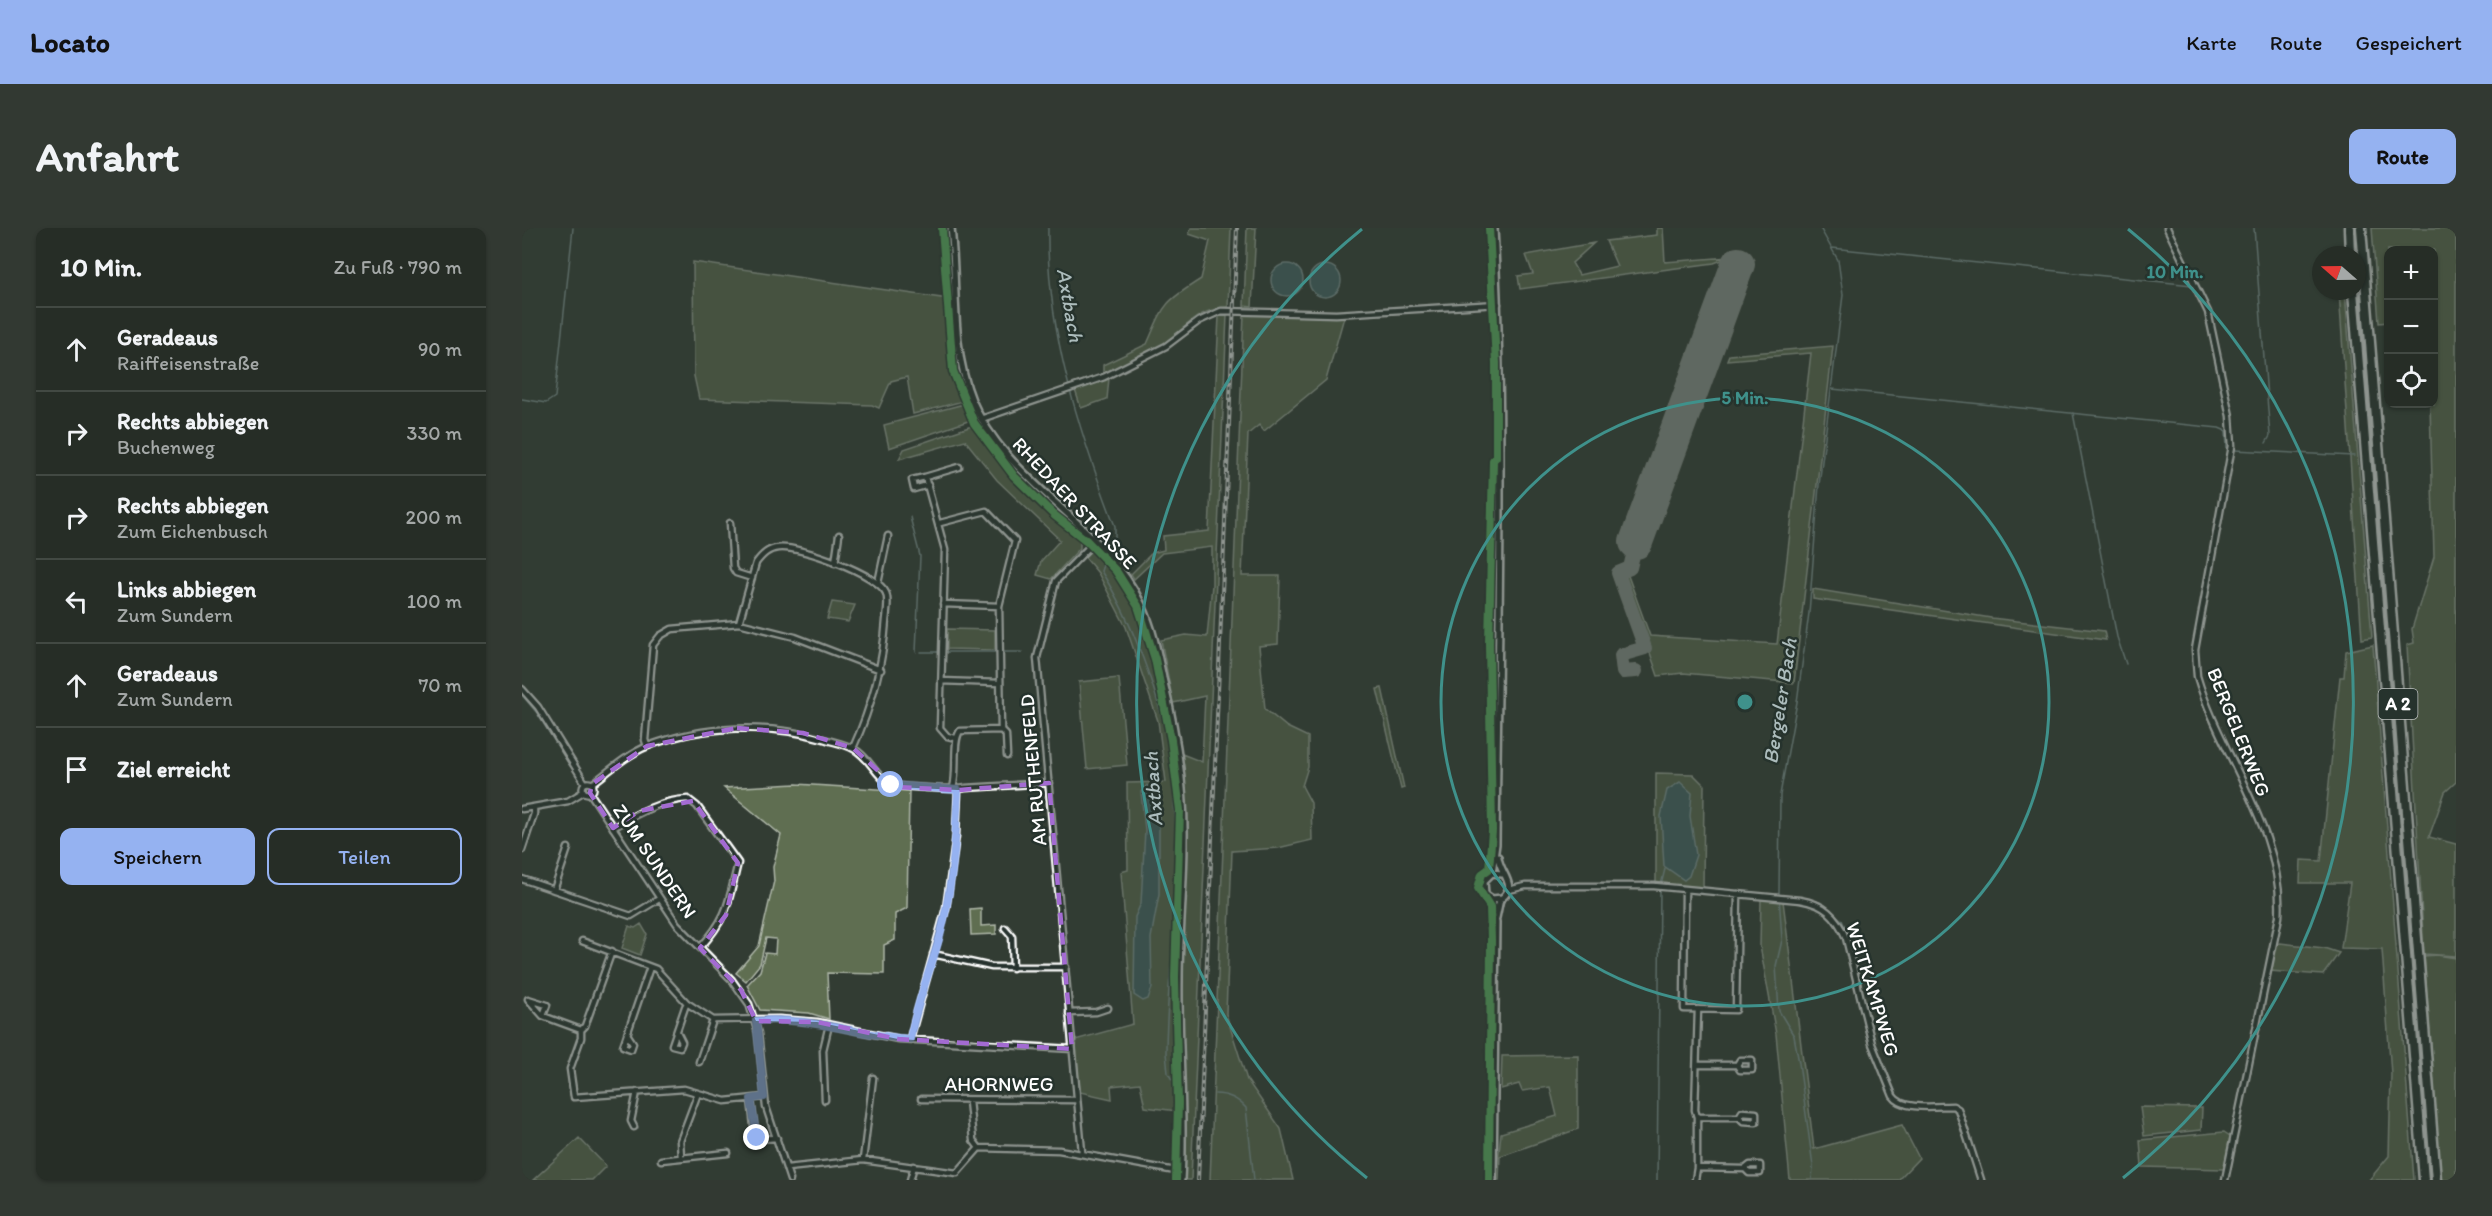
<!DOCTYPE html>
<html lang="de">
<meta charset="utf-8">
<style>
:root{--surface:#262d26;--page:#323932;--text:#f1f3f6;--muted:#a4a8a7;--line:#424943;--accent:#95b2f1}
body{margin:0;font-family:Itim,sans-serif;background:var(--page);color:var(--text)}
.controls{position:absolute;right:18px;top:18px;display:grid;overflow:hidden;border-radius:12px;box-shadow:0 2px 4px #0004}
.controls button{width:54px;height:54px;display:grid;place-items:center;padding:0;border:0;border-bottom:2px solid var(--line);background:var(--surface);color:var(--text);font:30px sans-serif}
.compass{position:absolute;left:1790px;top:18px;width:54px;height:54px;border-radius:50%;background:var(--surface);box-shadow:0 2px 4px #0004;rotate:290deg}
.stop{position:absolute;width:18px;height:18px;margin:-14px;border:4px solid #95b2f1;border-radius:50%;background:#fff}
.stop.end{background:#95b2f1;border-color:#fff;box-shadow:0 2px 6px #0008}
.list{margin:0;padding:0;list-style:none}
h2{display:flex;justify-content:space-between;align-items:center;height:78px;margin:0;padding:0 24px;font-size:26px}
h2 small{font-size:20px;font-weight:400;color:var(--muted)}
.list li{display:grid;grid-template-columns:39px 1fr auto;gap:18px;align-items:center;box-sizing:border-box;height:84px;padding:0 24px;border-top:2px solid var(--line)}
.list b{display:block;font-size:22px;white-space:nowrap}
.list p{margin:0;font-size:20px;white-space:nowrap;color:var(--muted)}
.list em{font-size:20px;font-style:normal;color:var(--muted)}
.actions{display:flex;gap:12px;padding:18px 24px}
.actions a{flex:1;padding:14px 0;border:2px solid var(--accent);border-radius:12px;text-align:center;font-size:21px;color:var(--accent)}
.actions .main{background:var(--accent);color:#111}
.icon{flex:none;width:33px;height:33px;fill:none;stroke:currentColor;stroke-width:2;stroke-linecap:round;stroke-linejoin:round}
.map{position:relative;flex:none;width:1934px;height:952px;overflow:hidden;border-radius:12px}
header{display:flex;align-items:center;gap:36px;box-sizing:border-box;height:84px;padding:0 30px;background:var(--accent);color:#111}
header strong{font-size:28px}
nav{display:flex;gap:33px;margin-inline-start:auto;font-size:21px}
.intro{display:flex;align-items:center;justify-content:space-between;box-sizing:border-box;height:144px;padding:0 36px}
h1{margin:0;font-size:42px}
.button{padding:15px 27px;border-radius:12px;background:var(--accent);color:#111;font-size:21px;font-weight:700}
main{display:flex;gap:36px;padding:0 36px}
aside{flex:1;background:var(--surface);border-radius:12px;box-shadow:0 2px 4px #0004}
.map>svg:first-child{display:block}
</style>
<header>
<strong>Locato</strong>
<nav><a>Karte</a><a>Route</a><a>Gespeichert</a></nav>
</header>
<div class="intro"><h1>Anfahrt</h1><a class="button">Route</a></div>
<main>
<aside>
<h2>10 Min.<small>Zu Fuß · 790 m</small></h2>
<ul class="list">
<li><svg class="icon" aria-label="ahead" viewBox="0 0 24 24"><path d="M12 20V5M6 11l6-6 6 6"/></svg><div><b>Geradeaus</b><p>Raiffeisenstraße</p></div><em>90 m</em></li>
<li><svg class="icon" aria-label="right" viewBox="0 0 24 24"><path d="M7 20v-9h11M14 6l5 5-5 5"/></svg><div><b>Rechts abbiegen</b><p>Buchenweg</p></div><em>330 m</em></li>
<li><svg class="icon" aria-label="right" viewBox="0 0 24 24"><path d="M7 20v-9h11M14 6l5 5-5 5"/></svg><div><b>Rechts abbiegen</b><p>Zum Eichenbusch</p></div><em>200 m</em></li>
<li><svg class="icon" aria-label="left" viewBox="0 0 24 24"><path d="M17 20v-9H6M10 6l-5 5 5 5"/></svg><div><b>Links abbiegen</b><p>Zum Sundern</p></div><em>100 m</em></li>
<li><svg class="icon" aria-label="ahead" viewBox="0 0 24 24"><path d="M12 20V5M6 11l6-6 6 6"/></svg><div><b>Geradeaus</b><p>Zum Sundern</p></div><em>70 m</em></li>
<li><svg class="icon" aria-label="arrive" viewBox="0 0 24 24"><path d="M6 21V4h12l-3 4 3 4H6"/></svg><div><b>Ziel erreicht</b></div></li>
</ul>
<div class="actions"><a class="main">Speichern</a><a>Teilen</a></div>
</aside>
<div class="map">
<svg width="1934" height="952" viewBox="0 0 1934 952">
<rect width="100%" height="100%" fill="#323c33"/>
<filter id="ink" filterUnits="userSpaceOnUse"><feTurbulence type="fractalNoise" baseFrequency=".0167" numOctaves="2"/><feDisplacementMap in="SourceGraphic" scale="12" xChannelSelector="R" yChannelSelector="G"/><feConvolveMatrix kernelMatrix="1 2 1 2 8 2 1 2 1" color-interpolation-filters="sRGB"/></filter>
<g filter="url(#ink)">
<!-- green -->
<path fill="#5e6e51" stroke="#aeb6a8" stroke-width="1.5" d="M669,0H709L706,79C673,82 667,98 643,115C625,128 601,136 581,146V137L625,116C643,75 641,75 679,51L688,13L667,6Z
M725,0H734L730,79L722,78Z
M1135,0H1141L1143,34L1208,29L1192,35L998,61L996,48L1011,46L1004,27L1072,15L1050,35L1057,47L1095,38L1084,13L1135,7Z
M1850,0H1934V554L1923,564L1907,609L1934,616V728L1902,726L1885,417L1892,415L1890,401L1912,329L1908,176H1912V22H1866V94L1857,95Z
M171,34L426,71L430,143L441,173L391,186L385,149L369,153L357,180L350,177L177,171L172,148Z
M1817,63H1823L1850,409L1840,411Z
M722,86L822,89L804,152L742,203L737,197L726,206L720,348H758L756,416L737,418L743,481L765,499L786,509V539L780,558L789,575L790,612L756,620L710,623L704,786L725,852L759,901L771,952H688Z
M705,87L669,952H662C663,885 660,818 660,750C661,675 671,601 660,526L680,534L683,468L651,475L639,412L664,407L685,409L690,357V319L640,325L612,351L609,346L630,325L642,322L641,308L687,303L697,88Z
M1311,118L1272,455L1161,445L1136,448L1101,346L1105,345L1128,408L1255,416L1289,125L1205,132L1207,127Z
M587,150L585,171L559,180L553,162Z
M442,176L449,192L367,220L362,197Z
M450,198C482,240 516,280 558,312V320L529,351L515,347L519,333L538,312L475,252L443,212L377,231L382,221Z
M571,321L593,344L615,378L631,431L648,511L656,611L650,751L655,883L623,879L618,855L589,858L590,871L558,864L553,812L611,796L599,644L606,642L605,555L644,554L636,493L604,399L576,345L562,328Z
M1291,361L1469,390L1582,403L1584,412L1291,371Z
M310,374L333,377L326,394L305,391Z
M425,401L473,402V422L425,421Z
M1851,417L1892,952H1847L1867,928L1869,846L1860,721L1819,720L1828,655H1778L1779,632L1799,633L1818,449H1822L1824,423Z
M597,450L605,537L565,541L557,454Z
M860,460L882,560L879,561L855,461Z
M1134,545L1171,546L1182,557L1181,661L1134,656Z
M274,556L387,563L385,680L373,686V712L362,717V746L305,745L307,791L287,785L238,782L225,757L238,743L243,725L253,726L254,711L244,710L238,736L224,753L214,745L237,718L252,653L251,639L259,607L202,560Z
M1239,671L1261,673L1292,921L1380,897L1397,930L1376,952H1268L1254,806L1238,718Z
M459,680V698L474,697V706L449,707L448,681Z
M119,696L125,706L118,727L100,720L107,698L113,700Z
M1758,715L1802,720L1817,725L1801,747L1748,743L1754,716Z
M1915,727L1934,730V952H1919L1902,728Z
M1056,827V901L978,928L977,952H974L979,905L1035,888L1028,859L1000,863L997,856L979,861L980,828Z
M1618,879L1680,880L1679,902L1622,908Z
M1702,904L1708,908L1702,941L1620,939L1618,912Z
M57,910L84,938L70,952H11Z"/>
<!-- water -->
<path fill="#46696b" stroke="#90a5a6" stroke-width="1.5" d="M749 52a16 16 0 1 1 32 0a16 16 0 1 1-32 0Z
M787 53a16 16 0 1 1 32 0a16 16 0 1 1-32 0Z
M1158,554L1170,565L1168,588L1174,627L1167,648L1162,652L1142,638L1139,588L1145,562Z
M625,557L634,564L637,573V666L629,710L630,760L626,771L621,773L612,767L613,689L619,675L623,602L619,564Z"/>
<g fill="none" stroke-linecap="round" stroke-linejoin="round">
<!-- stream -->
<path stroke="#90a5a6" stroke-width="1.5" d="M526,0C524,101 557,204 593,298V312L586,324
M1732,0L1748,208L1744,215
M1310,20L1670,57
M1310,161L1697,200L1704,203L1705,221
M0,171L24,175L33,169L51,0
M1551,185L1595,409L1604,436
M1712,222L1832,228
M388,289L398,328L394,424
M584,328L579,343C609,390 639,470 647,525C656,582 654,645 651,702C649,743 644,784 644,825L646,845L652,855
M399,424H476
M480,424H500
M0,467L15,485L48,538
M1257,667L1298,674L1320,692L1327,709L1353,815L1375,867
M693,866C706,866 716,871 724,880L732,952
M1135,952L1138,661L1143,641
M1290,952L1291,938L1277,835L1272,808L1257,783L1254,738L1260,712L1257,667L1258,567L1275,474L1287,385L1297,257L1321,67L1316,32L1298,0"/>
<!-- taxiway -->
<path stroke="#989e99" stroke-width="14" d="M1114,443L1101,444L1099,427L1123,420L1096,345L1108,340L1114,314"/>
<!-- runway -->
<path stroke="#989e99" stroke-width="34" d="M1114,314L1216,36"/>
<defs>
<path id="minor" d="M1645,0L1686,84L1708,188L1710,218L1673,422L1675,448C1698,527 1763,605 1757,689L1703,952
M459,191L582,149L644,118L677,93L699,83L814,86L976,76
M403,249L437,239
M406,257L392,261L390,252L403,249L423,322L418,500L425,508L433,510
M208,295L211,340L214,345L230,350
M418,295L464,283L493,313L477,378L479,502
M313,335L317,307
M356,355L366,308
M421,376L477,378
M217,395L234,335C240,327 246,321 256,320C276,317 356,346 364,365C367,373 365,383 364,392C361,438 350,478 331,520
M419,453L477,455
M0,461L16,479L63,555
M479,502L484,507L485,528
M125,518L123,512L131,417L138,408L150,401L217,395L273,409L359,442
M60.5 560a5.5 5.5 0 1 1 11 0a5.5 5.5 0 1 1-11 0Z
M70,556C87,543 106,526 126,518C182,497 245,495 302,511C311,514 323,516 332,521C347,529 353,547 367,556C372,559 437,562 443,560L527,555
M431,560C436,543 430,514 438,503L479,502
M68,565L155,696L210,752L227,776L236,805L244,879L268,952
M0,581L46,573L61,564
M91,600C113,586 139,572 166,571L175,578L216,635C206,675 207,688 178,720
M0,622L12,586V579
M0,651L109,688L137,671
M1163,661L1162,781L1214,782L1216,666
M32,662L46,620
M987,662L1003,658H1132L1278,672C1302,676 1314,687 1324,710L1350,816L1371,868C1381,883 1414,878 1431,878L1436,881L1459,952
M483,700L490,708L491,740
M60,713L134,741L165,775L191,792L257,791L295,794L376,811L550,821
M90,723L63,798L59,802V810L48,841L52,869L162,861L203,873L242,869
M411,726L470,739H544
M547,785L574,784L586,780
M21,788L25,777L6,771L21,788L59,802
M155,804L160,814L158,819L150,817L163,779L165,775
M105,806L111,815L109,821L101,818L128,739
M388,811L424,680L434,608L436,562
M177,834L191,792
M1176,837H1215L1218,832H1230V842H1218L1215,837
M229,871L233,908L238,911L255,910
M399,871L555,872
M303,872L301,822L307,797
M1175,889H1217L1220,884L1234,885V894L1221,893L1217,889
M112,899L109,893L115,864
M457,920L537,922L659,944
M560,924L515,430L534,353L572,314
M159,929L158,913L176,865
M139,932L206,925
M341,932L351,850
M265,940L341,932L435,945L457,920L451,912L447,873
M1175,940L1223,941L1227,945H1238V937H1228L1223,941
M388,952L392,938
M1173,952L1175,940V889L1173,882L1176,781"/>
<path id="tertiary" d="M429,0C436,58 428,117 450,172C485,256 582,295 620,377C631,400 636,426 641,450C654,503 663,558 662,613C662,659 657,705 657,752C656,818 663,885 659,952
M976,629C978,646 996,657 980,670L970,671L963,666L962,653L970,645L980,646
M970,645L974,616C976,411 983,205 972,0
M970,671L974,694L971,952
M974,690L978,671"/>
<path id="motorway" d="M1827,0L1828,27
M1839,0L1914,952
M1831,63L1902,952"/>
</defs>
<!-- minor casing -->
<use href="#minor" stroke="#fff" stroke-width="9"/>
<!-- tertiary casing -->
<use href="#tertiary" stroke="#fff" stroke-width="10"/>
<!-- motorway casing -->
<use href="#motorway" stroke="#fff" stroke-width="13"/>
<!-- minor -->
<use href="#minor" stroke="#26332d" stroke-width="4.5"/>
<!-- tertiary -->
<use href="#tertiary" stroke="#26332d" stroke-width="5"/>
<!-- motorway -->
<use href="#motorway" stroke="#26332d" stroke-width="8"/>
<defs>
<path id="rail" d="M676,952L715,0"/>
</defs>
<!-- rail casing -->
<use href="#rail" stroke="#fff" stroke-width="4"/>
<!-- rail -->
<use href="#rail" stroke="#26332d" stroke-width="1.5" stroke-dasharray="4.5" stroke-linecap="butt"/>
<defs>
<path id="cycleway" d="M420,0L431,143L452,195L492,248L532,287L565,313L594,343L616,378L633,431L649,512L658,582L653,749L656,875L654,952
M967,0L974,135V229L971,232L967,415L970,603L967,641L960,646L956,660L968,679L969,712L967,952"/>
</defs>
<!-- cycleway casing -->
<use href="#cycleway" stroke="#26332d" stroke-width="11"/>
<!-- cycleway -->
<use href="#cycleway" stroke="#61c268" stroke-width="8"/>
</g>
</g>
<g fill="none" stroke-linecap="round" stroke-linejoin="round" filter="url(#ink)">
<!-- route -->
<path stroke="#95b2f1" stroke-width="8" d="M235,910L229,871L242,869L234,793C287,788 336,808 388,811C395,771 412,735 421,696C431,652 434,607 436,562L369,557"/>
</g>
<!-- marked area -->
<path d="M0 0H1934V952H0ZM215,500L281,505L331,520L374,559L436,562L527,555L550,821L376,811L295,794L234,793L219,762L178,720L204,687L216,635L171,573L117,583L91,600L68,565L70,556L125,518Z" fill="#323c33" fill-opacity=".55" fill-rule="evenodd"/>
<path fill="none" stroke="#a36bd2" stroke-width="4.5" stroke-dasharray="12 8" stroke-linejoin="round" d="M215,500L281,505L331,520L374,559L436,562L527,555L550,821L376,811L295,794L234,793L219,762L178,720L204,687L216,635L171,573L117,583L91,600L68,565L70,556L125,518Z"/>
<!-- distance rings -->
<g fill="none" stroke="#3f918b" stroke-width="3">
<circle cx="1223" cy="474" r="304"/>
<path d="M845 950A608 608 0 0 1 840 1M1606 1A608 608 0 0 1 1601 950"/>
</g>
<g text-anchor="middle" stroke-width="5" stroke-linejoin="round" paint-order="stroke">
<!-- shield labels -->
<rect fill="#26332d" stroke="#bec2c0" stroke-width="1.5" x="1856.5" y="461" width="39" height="30" rx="4.5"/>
<g font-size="18" font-weight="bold" fill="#fff">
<text x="1876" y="482">A 2</text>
</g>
<!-- street labels -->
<g font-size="20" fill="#fff" stroke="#26332d">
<text transform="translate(553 275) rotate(47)" y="7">RHEDAER STRASSE</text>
<text transform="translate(1717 504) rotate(68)" y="7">BERGELERWEG</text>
<text transform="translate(511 542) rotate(-95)" y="7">AM RUTHENFELD</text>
<text transform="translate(133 633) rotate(56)" y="7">ZUM SUNDERN</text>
<text transform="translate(1351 761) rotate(73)" y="7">WEITKAMPWEG</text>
<text x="477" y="863">AHORNWEG</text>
</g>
<!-- water labels -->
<g font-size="21" font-style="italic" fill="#acbcbc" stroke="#26332d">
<text transform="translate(548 77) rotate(80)" y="7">Axtbach</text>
<text transform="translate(1258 473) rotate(-81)" y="7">Bergeler Bach</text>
<text transform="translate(631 561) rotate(-94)" y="7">Axtbach</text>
</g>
</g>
<circle cx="1223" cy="474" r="9" fill="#3f918b" stroke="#26332d" stroke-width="3"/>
<g font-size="18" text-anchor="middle" font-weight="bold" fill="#3f918b" stroke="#26332d" stroke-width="5" stroke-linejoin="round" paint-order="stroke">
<text x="1653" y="50">10 Min.</text>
<text x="1223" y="176">5 Min.</text>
</g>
</svg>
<div class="controls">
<button>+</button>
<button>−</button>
<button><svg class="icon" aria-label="locate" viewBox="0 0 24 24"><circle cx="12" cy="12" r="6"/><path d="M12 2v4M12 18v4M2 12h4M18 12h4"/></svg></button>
</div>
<svg class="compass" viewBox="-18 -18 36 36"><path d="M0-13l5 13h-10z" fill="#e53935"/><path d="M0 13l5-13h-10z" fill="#a4a8a7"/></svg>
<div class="stop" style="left:369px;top:557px"></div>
<div class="stop end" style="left:235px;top:910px"></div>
</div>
</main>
